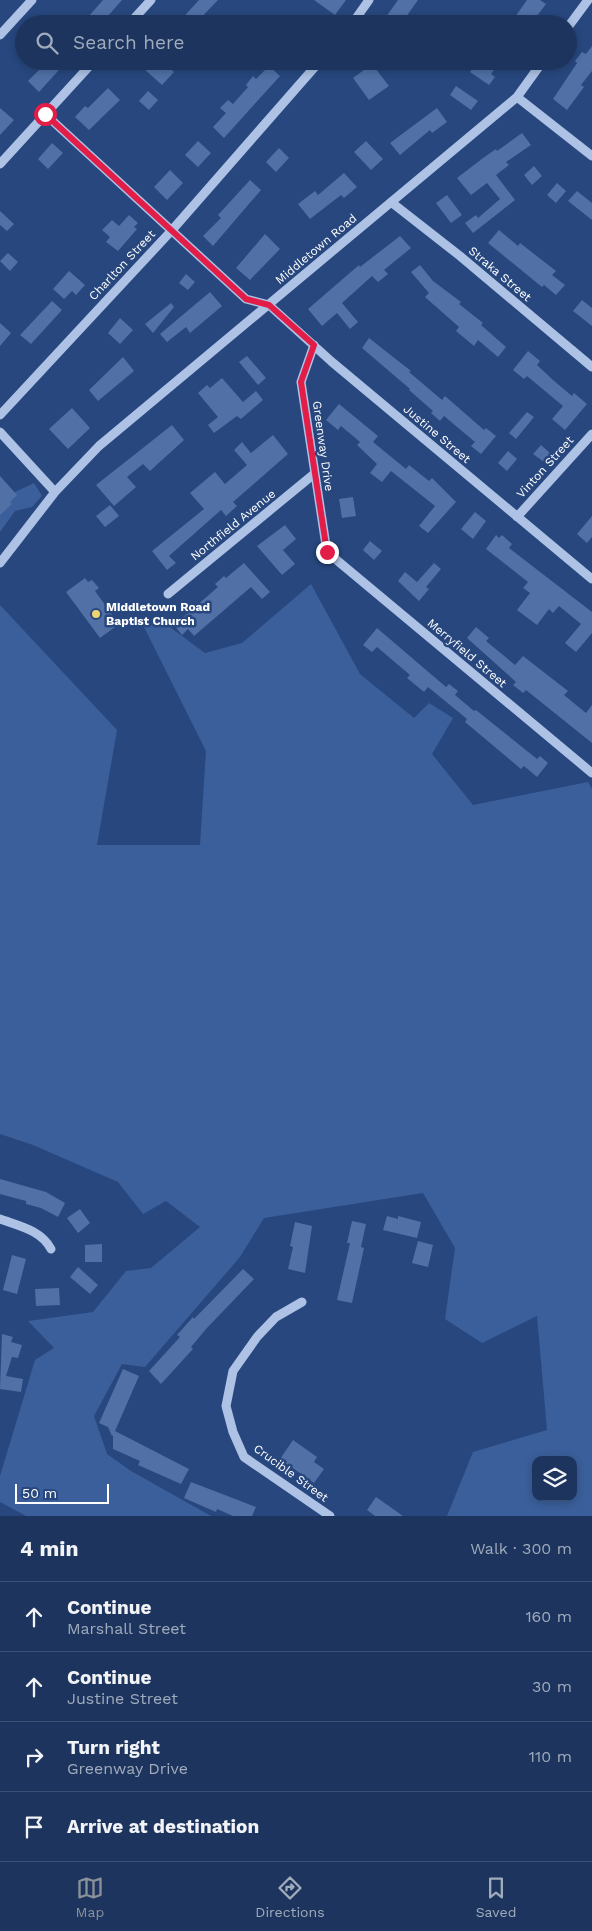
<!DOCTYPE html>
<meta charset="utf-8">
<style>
:root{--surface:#1d355e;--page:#2a4067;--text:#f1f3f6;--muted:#a0abbc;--line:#3b5073;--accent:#8c9099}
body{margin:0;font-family:"Work Sans",sans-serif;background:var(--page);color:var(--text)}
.controls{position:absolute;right:15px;bottom:15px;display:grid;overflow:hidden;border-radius:10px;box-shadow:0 2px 8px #0003}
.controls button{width:45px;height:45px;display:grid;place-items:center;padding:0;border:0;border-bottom:1px solid var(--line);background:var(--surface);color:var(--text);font:25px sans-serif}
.scale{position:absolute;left:15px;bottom:12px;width:94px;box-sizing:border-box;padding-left:5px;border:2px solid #fff;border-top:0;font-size:14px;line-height:18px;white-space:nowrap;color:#fff;-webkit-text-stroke:4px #27477e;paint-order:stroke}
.stop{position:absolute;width:15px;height:15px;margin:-11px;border:4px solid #e11d48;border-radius:50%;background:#fff}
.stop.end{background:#e11d48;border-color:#fff;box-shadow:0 1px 5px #0008}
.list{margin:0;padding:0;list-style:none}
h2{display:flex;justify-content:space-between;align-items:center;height:65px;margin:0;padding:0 20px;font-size:21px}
h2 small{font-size:16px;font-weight:400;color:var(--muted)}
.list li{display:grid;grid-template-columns:32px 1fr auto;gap:15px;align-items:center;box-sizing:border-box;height:70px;padding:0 20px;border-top:1px solid var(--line)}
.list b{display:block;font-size:19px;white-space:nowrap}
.list p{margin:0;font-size:16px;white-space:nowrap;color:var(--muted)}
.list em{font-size:16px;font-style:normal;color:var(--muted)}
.icon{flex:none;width:28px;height:28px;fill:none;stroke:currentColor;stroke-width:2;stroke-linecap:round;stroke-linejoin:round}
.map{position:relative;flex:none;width:592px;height:1516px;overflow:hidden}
.search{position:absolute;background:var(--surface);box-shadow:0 2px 8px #0003;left:15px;right:15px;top:15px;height:55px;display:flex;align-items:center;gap:12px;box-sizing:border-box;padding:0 18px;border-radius:28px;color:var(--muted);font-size:19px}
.sheet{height:345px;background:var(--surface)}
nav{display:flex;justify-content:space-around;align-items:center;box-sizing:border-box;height:70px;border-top:1px solid var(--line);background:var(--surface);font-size:14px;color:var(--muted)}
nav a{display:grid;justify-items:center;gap:2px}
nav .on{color:var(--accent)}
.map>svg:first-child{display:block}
</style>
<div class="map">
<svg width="592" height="1516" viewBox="0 0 592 1516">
<rect width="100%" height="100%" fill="#27477e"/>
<!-- green -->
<path fill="#3b5f9b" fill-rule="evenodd" d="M34,483L42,496L32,507L15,511L0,532V499Z
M311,584L360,674L414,718L429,703L453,718L432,754L473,805L588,782L592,789V1516H447L473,1452L547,1430L537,1316L482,1343L445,1319L455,1248L423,1193L264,1218L240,1257L145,1367L122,1364L94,1416L107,1454L131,1471L211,1516H26L0,1502V1476L35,1360L54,1348L28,1321L93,1312L126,1271L151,1268L200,1227L166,1201L143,1214L118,1182L33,1145L0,1134V605L117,730L97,845H200L206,751L139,617L163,622L205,653L242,643ZM536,1460H573V1497H536Z"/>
<!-- building -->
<path fill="#5070a6" d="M103,0H122L101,24H82Z
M199,0H218L195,24H177Z
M314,0H346L335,15Z
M398,0H418L401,24H381Z
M527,0H540L546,4L531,24H510Z
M592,46V71L581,85L584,87L567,110L553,99L577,63L575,61L582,52L586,54Z
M48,61H67L39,92L28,81Z
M149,61H162L174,72L162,85L143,68Z
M477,61H500L491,74L495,77L489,85L470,72Z
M372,64L389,86L369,100L353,78Z
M269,66L280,76L224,138L213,127L226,113L220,108L228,100L233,104L248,87L246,85L253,76L256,79Z
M456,86L478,101L471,110L450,95Z
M108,88L120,100L89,130L75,117L85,106L88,108Z
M148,91L158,100L149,110L139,101Z
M0,108L14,120L0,135Z
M437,108L447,122L432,133L430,130L400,155L390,143Z
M522,133L531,145L506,162L509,165L496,175L515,200L473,233L465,223L476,215L478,218L500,199L487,183L471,195L457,178L483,158L496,149L497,151Z
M198,141L211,153L198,167L185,155Z
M366,141L383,159L371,170L354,152Z
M52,143L63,153L48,169L38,159Z
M279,148L289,158L276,172L266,162Z
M534,166L542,176L532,185L524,175Z
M170,170L183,183L167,200L154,187Z
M344,173L357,187L344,198L341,195L310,219L298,204L315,191L318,195Z
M250,180L261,190L213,246L203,236L221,218L218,215Z
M557,183L566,191L556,203L547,195Z
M577,191L592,203V220L568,201Z
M447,195L462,215L451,223L436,203Z
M0,211L14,224L7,231L0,225Z
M129,215L138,223L134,227L137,229L118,251L106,242L110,237L102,230L112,220L119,226Z
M499,230L518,246L520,243L556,271L552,275L565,285L556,295L544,285L542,287L488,243Z
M265,234L280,249L250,280L236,268Z
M400,236L411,248L384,270L388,274L378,282L372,276L342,303L358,322L350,329L337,313L322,326L308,309L359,265L360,267Z
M8,253L18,262L10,271L0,261Z
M420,265L433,281L461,302L459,304L483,323L481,325L506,347L498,357L478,340L474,346L456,331L459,327L425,297L429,293L411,272Z
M69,271L85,285L76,295L72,291L64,299L53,289Z
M186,274L195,282L188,290L179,283Z
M210,292L222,306L190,333L186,327L167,342L160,334Z
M582,300L592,308V326L573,311Z
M52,301L62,310L31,344L20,335Z
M171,303L174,307L153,333L145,324Z
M120,318L133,330L120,344L108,333Z
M0,323L11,333L0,346Z
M369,338L411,371L409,372L442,400L445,396L484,430L486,428L496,436L481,454L471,446L475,442L444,416L440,421L431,413L433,411L409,390L410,389L362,348Z
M528,351L540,361L537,365L553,380L572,396L574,393L587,404L565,430L552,419L563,406L527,376L524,379L513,370Z
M247,356L266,378L258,385L239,362Z
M123,357L134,371L98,401L89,390Z
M222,378L243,402L256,391L263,400L241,419L237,416L214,433L208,425L218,417L198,393L207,385L210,388Z
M339,404L378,436L373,442L406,469L409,465L429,481L432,478L456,502L428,533L419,526L435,506L391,471L382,482L370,473L377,464L357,445L360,442L341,426L338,430L326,420Z
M72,408L90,428L68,449L49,429Z
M527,412L534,417L516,439L509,433Z
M172,425L184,440L150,471L143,464L127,477L136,487L114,506L96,485Z
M273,435L288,454L233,502L237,506L226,516L221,510L169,556L176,563L167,570L152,551L204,509L190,493L215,472L225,484L247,465L234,450L242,442L251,453Z
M541,445L551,454L544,462L533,454Z
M508,451L517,459L507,471L498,463Z
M0,476L17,495L10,502L12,504L0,515Z
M353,497L356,516L342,518L339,499Z
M110,505L119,516L105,527L96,516Z
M475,512L486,521L473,539L461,529Z
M592,516V537L587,543L577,534Z
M285,525L296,539L283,550L295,564L282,575L257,546Z
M496,535L499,538L502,535L512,544L509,548L592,612V633L576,652L565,643L581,624L559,606L553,613L549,609L537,625L517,610L530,593L523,588L528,582L486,549Z
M370,541L382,551L374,560L363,550Z
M244,563L270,592L262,599L251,587L194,636L188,629L182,635L174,625L218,587L215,584L224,576L226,578Z
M434,563L441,569L426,587L429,589L419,601L398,581L405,572L417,582Z
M85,578L88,582L92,580L99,588L95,591L119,624L100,638L66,592Z
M476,627L489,638L486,641L515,665L523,656L568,691L564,695L586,713L592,705V743L526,690L523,693L513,685L516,682L467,638Z
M377,628L446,687L449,684L458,691L455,695L474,711L476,710L537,759L540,756L548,763L537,777L524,766L521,769L465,722L467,719L428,687L424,692L407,678L410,675L377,647L372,652L363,645Z
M0,1179L46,1192L65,1203L58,1217L41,1208L26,1204V1201L0,1194Z
M80,1209L90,1223L78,1233L67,1218Z
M387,1216L398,1219V1216L421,1222L417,1238L383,1230Z
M352,1221L366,1224L361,1247L364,1248L352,1303L337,1300L350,1243H347Z
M295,1222L312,1226L305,1273L288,1269L293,1247L290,1246Z
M418,1241L433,1245L428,1267L412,1263Z
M102,1244V1262H85V1245Z
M12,1255L26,1259L17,1294L3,1290Z
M78,1267L98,1285L90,1294L70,1277Z
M243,1269L254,1279L206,1329L191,1347L193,1349L161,1384L149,1371L180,1337L177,1335L193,1317L194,1319Z
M59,1288L60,1305L36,1306L35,1289Z
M2,1334L13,1337L11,1342L22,1345L18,1358L12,1357L6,1376L23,1379L21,1392L0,1389Z
M123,1369L139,1376L115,1431L189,1469L181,1484L138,1465L140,1461L113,1449V1435L112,1436L108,1427L99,1423Z
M293,1440L317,1457L314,1462L324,1469L314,1483L280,1459Z
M191,1482L256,1507L252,1516H233L217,1509L216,1512L184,1498Z
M376,1497L403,1516H375L367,1510Z"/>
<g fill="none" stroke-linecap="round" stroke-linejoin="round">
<!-- minor -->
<path stroke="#adc2e5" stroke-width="9" d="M129,24L151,0
M352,24L369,0
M568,27L588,0
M0,35L32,0
M517,97L592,156
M45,114L246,299L269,305L332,362L592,579
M0,164L94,61
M391,202L460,256L592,367
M314,345L301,382L327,552L592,773
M0,415L173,229L320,61
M0,432L55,492
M517,517L592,434
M0,563L55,492L99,446L517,97L543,61
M168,594L314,474
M0,1219C19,1226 41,1230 51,1249
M302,1302L276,1317L257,1337L233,1371L226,1406L233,1432L244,1457L330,1516"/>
</g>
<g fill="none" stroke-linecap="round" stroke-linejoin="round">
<!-- route -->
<path stroke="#e11d48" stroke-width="6" d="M45,114L246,299L269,305L314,345L301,382L327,552"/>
</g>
<!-- markers -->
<circle fill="#edd373" stroke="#27477e" stroke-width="2" cx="96" cy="614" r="5"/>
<g text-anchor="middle" stroke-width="5" stroke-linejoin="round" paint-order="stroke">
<!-- street labels -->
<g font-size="12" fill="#fff" stroke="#27477e">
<text transform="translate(316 249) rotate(-40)" y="4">Middletown Road</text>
<text transform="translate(122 265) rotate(-47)" y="4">Charlton Street</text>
<text transform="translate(500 274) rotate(40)" y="4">Straka Street</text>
<text transform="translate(437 434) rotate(40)" y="4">Justine Street</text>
<text transform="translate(323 446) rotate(82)" y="4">Greenway Drive</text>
<text transform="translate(545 467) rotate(-48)" y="4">Vinton Street</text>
<text transform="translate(233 525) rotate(-39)" y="4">Northfield Avenue</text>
<text transform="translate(467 653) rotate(40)" y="4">Merryfield Street</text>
<text transform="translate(291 1473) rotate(36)" y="4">Crucible Street</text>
</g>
<!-- poi labels -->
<g font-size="12" font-weight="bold" fill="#fff" stroke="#27477e" text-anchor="start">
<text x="106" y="611">Middletown Road<tspan x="106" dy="14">Baptist Church</tspan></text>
</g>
</g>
</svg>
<div class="controls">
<button><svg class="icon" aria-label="layers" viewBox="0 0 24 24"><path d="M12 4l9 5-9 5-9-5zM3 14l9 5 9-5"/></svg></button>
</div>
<div class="scale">50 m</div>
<div class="stop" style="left:45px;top:114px"></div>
<div class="stop end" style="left:327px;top:552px"></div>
<div class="search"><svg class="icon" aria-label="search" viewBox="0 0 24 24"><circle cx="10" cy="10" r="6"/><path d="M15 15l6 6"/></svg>Search here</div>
</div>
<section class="sheet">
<h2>4 min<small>Walk · 300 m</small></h2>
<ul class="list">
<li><svg class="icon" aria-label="ahead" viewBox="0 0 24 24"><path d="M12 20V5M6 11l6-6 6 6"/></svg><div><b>Continue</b><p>Marshall Street</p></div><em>160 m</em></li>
<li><svg class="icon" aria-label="ahead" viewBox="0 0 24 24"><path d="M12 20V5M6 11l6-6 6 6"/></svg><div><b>Continue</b><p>Justine Street</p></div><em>30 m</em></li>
<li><svg class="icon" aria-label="right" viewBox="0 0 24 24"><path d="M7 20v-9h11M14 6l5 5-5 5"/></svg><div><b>Turn right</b><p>Greenway Drive</p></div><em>110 m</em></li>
<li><svg class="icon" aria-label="arrive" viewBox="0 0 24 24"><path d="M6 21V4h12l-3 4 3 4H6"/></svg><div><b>Arrive at destination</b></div></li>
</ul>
</section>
<nav>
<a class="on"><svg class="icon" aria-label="map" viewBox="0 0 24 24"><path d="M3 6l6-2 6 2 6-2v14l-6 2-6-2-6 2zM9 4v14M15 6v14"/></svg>Map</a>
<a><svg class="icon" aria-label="directions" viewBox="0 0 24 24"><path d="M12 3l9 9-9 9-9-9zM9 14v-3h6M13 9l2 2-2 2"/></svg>Directions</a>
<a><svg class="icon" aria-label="saved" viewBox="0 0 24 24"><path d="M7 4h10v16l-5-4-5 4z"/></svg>Saved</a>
</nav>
